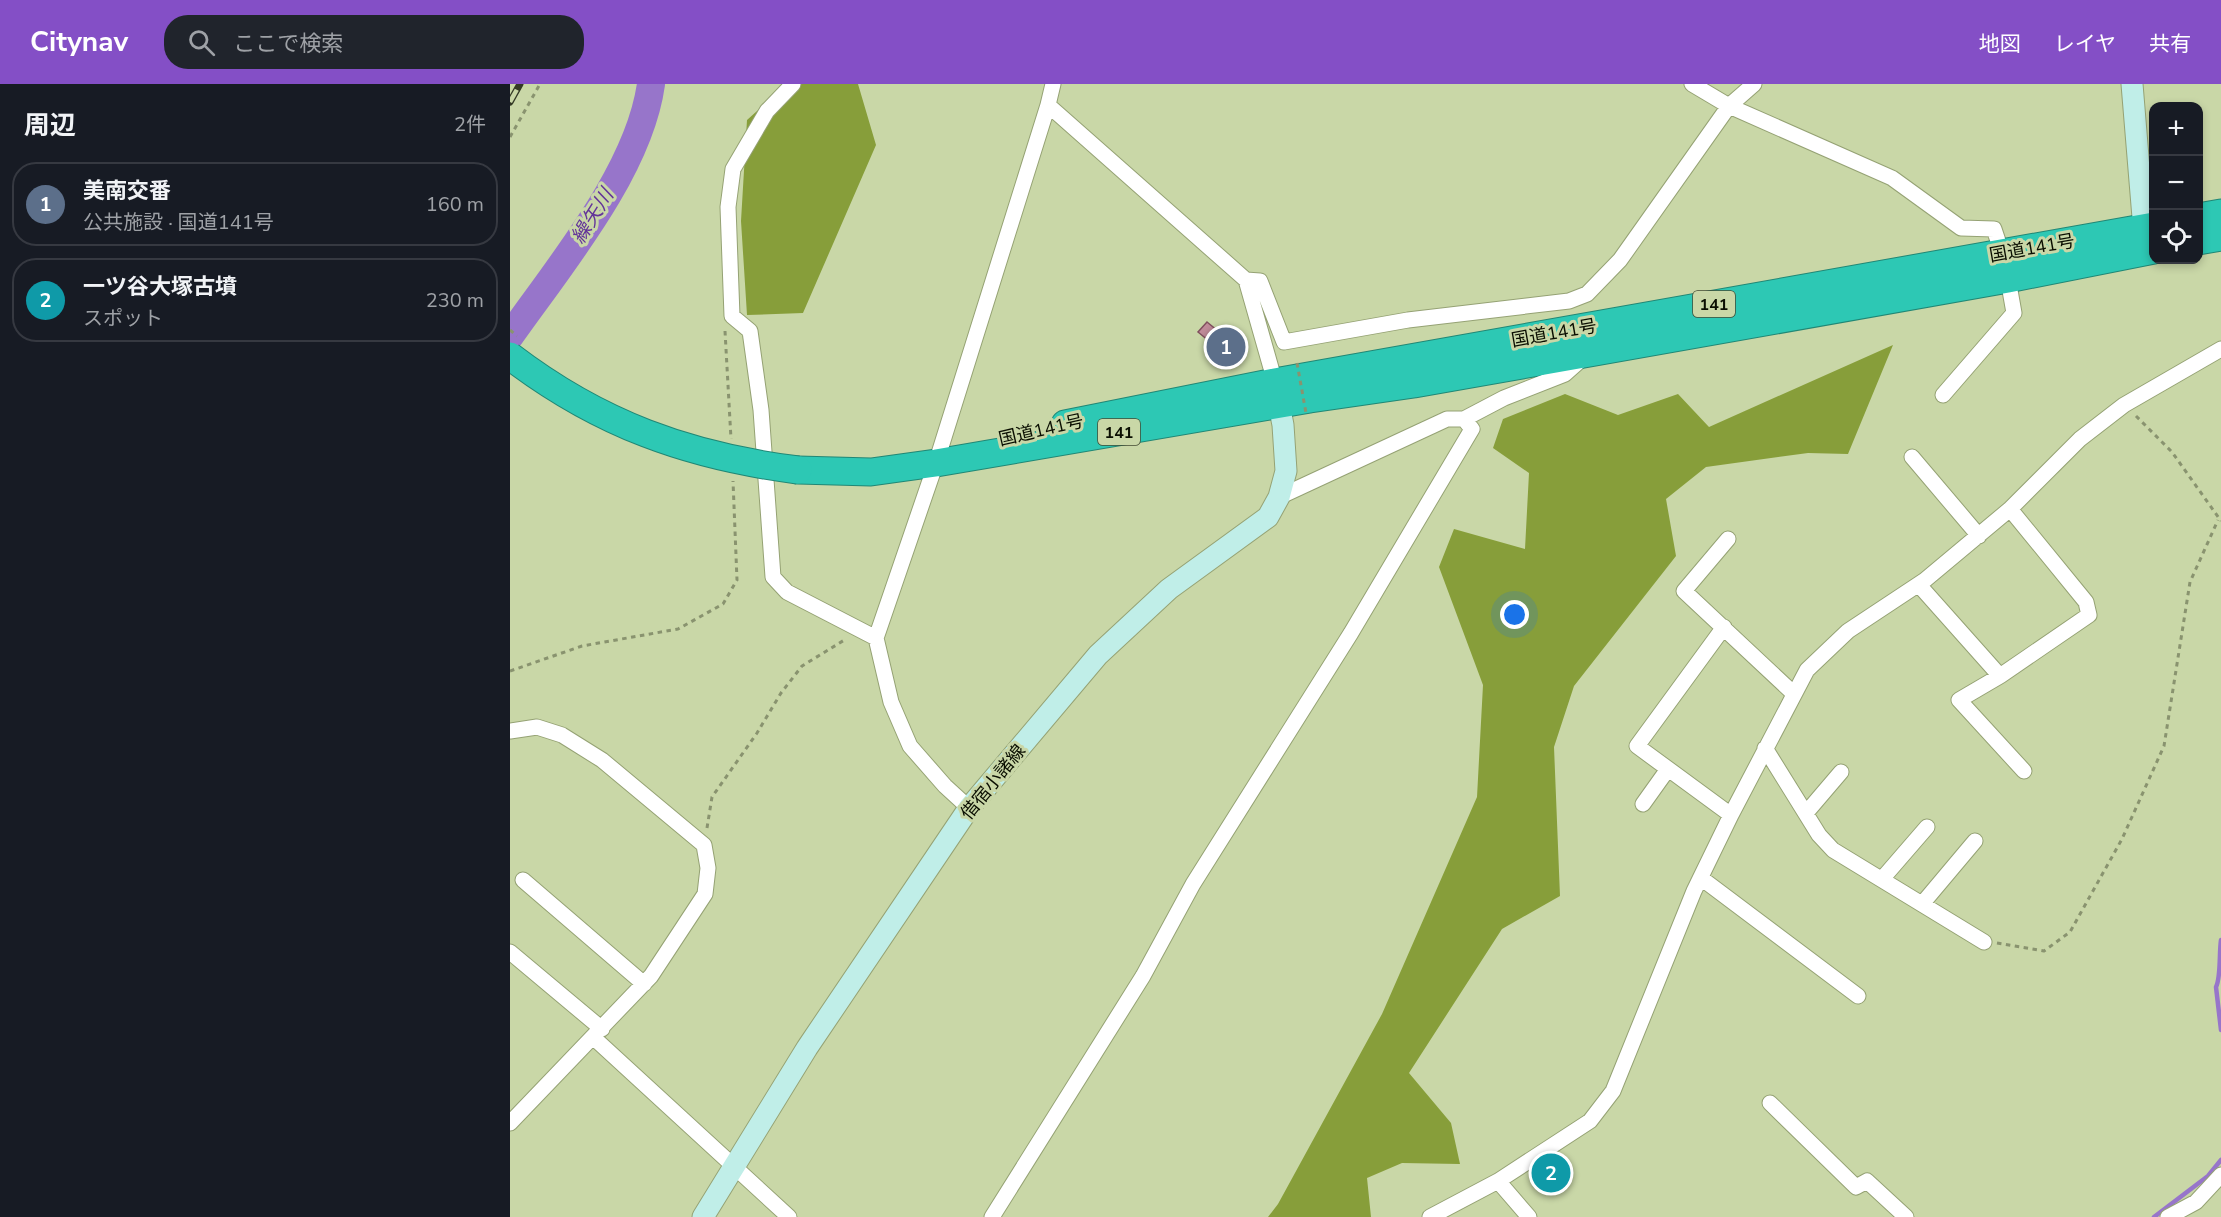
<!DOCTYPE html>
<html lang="ja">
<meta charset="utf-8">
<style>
:root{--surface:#171b24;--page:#20242c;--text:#f1f3f6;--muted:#9ea1a6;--line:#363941;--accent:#844fc6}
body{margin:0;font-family:"Nunito Sans","Noto Sans JP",sans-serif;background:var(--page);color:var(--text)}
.controls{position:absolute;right:18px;top:18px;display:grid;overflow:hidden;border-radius:12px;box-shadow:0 3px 9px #0003}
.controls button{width:54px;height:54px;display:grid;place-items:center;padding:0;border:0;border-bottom:2px solid var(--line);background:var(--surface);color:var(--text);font:30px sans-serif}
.you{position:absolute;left:1005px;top:531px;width:21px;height:21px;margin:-15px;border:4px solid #fff;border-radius:50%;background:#1a73e8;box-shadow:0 0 0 9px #1a73e833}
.badge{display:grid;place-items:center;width:39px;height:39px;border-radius:50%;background:var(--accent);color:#fff;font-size:20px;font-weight:700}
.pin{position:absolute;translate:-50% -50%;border:3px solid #fff;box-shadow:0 2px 6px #0006}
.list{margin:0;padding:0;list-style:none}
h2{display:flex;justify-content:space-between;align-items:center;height:78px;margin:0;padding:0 24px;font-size:26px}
h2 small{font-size:20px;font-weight:400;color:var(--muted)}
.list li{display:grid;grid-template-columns:39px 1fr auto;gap:18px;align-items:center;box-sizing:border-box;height:84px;margin:0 12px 12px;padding:0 12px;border:2px solid var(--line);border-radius:24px}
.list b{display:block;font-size:22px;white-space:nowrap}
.list p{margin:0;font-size:20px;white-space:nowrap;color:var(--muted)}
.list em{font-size:20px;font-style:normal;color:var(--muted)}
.icon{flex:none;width:33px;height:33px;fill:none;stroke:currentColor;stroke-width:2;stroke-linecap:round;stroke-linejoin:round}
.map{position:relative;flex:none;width:1711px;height:1133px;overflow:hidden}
header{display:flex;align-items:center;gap:36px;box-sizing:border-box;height:84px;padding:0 30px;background:var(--accent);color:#fff}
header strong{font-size:28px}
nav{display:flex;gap:33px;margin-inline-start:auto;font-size:21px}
.search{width:420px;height:54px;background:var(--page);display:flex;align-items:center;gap:15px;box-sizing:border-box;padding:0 21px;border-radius:24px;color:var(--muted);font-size:22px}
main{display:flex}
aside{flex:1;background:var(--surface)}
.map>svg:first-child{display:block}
</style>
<header>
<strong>Citynav</strong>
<div class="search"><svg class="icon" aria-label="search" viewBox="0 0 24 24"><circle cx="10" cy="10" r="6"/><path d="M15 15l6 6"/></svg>ここで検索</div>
<nav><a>地図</a><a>レイヤ</a><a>共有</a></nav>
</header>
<main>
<aside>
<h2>周辺<small>2件</small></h2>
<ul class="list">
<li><span class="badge" style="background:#5c6f8a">1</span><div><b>美南交番</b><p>公共施設 · 国道141号</p></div><em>160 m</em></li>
<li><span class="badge" style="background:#0f9aa8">2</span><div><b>一ツ谷大塚古墳</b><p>スポット</p></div><em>230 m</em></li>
</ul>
</aside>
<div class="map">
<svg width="1711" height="1133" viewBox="0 0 1711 1133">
<rect width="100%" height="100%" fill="#c9d7a7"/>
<!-- forest -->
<path fill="#879e3a" d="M277,0H348L366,61L293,229L237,231L231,137L237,36Z
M1383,261L1338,370L1298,369L1196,383L1156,415L1166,472L1064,602L1044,663L1050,812L992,845L899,989L941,1039L950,1080L892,1079L857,1094L861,1133H758L768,1120L872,930L967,713L973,601L929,483L944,445L1015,465L1019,389L983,364L993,335L1055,310L1108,331L1168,310L1199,343Z"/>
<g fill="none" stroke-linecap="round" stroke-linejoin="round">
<!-- stream -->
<path stroke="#9775ca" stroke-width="4.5" d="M1711,856C1709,870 1711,894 1706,903L1711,946
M1644,1133L1698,1092L1711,1076"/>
<!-- river -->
<path stroke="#9775ca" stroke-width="28" d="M0,252C50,181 129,87 141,0"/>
</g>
<!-- building -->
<path fill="#c08b99" stroke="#80505e" stroke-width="1.5" d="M697,238L708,247L711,244L727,257L729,266L722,276L688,248Z"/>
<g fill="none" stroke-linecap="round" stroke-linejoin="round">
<defs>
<path id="street" d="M283,0L257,27L223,85L218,123L222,232L240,247L251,326L263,493L277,508L366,554
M543,0L538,21L736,196L765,298
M1182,0L1219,22L1382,94L1451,144L1484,145L1492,169
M736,196L750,197L774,258L898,236L1059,217L1077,210L1110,176L1219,22L1244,0
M1433,311L1504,229L1498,195
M954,335L994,314L1055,290L1073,274
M1402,373L1469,452
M1218,455L1174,507L1283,609
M1409,501L1490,592L1579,531L1576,518L1500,425
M1214,543L1127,662L1221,731
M1490,592L1449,616L1514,687
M0,647L27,643L52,651L92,676L194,761L198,784L195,810L141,892L0,1039
M1255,664L1309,751L1323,766L1474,858
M1133,720L1158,685
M459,724L435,702L400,662L381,618L366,554L426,379L538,21
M1296,729L1331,688
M1191,794L1348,912
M1372,795L1417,743
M13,796L134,900
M1412,820L1465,757
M0,868L92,945
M84,954L279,1133
M1260,1019L1346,1103L1357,1097L1396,1133
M988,1097L1019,1133
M482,1133L633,892L683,800L841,549L962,345L954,335H937L769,413
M920,1133L988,1097L1080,1037L1103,1007L1184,807L1221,731L1297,586L1338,547L1415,496L1500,425L1570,355L1614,321L1711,265
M1658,1133L1686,1118L1711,1091"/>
<path id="secondary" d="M1622,0L1635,158
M193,1133L297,964L459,724L588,571L659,505L758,433L769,413L776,387L773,341L766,305"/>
<path id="highway" d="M1688,133L1711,129
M1688,157L1711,153
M555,340L765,298L1644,142
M288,386L361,388L426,379L800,315L904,300L1498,195L1644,166"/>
</defs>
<!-- street casing -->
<use href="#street" stroke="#95a274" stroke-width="17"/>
<!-- secondary casing -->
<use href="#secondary" stroke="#95a274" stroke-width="23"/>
<!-- highway casing -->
<use href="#highway" stroke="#218775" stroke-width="29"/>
<!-- path -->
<path stroke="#89936f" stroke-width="3" stroke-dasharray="4.5 4.5" stroke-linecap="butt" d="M0,53L30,0
M0,246L7,252
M215,247L221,355
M1626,332L1662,368L1711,437
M0,587L72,562L168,545L213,520L227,496L223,397
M197,744L202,713L247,649L271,609L292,582L336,555
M1487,859L1534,867L1560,848L1612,755L1654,662L1680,498L1708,436"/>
<!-- street -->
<use href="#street" stroke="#fff" stroke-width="15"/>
<!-- secondary -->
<use href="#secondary" stroke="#c0eee8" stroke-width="21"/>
<!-- highway -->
<use href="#highway" stroke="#2dc8b4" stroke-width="27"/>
<defs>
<path id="rail" d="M0,18L10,0"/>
</defs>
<!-- rail casing -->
<use href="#rail" stroke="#333925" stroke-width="7"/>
<!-- rail -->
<use href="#rail" stroke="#c9d7a7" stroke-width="4.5" stroke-dasharray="14" stroke-linecap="butt"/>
<defs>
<path id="highway-bridge" d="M0,272C89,340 178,372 288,386"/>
</defs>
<!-- highway-bridge casing -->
<use href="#highway-bridge" stroke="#218775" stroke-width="29" stroke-linecap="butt"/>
<!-- path-bridge -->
<path stroke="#89936f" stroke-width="3" stroke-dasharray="4.5 4.5" stroke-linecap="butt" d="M787,279L796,329"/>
<!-- highway-bridge -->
<use href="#highway-bridge" stroke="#2dc8b4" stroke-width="27"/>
</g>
<g text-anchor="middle" stroke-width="6" stroke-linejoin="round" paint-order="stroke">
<!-- shield labels -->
<g fill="#c9d7a7" stroke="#434a33" stroke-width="1.5">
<rect x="1183" y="207" width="42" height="26" rx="4.5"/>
<rect x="588" y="335" width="42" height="26" rx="4.5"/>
</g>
<g font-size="16" font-weight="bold" fill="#0a0e01">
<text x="1204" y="226">141</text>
<text x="609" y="354">141</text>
</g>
<!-- street labels -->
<g font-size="18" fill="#0a0e01" stroke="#c9d7a7">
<text transform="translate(1522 164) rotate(-10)" y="6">国道141号</text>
<text transform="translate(1044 249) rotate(-10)" y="6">国道141号</text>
<text transform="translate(531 346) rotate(-13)" y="6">国道141号</text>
<text transform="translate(483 698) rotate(-51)" y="6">借宿小諸線</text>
</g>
<!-- water labels -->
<g font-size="20" font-style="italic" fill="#633499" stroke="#c9d7a7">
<text transform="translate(82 132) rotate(-58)" y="7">繰矢川</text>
</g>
</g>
</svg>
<div class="controls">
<button>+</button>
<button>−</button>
<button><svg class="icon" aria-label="locate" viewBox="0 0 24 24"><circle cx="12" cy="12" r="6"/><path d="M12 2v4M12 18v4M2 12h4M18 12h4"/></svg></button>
</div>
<div class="you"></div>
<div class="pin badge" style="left:716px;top:263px;background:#5c6f8a">1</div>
<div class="pin badge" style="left:1041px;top:1089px;background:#0f9aa8">2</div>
</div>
</main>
